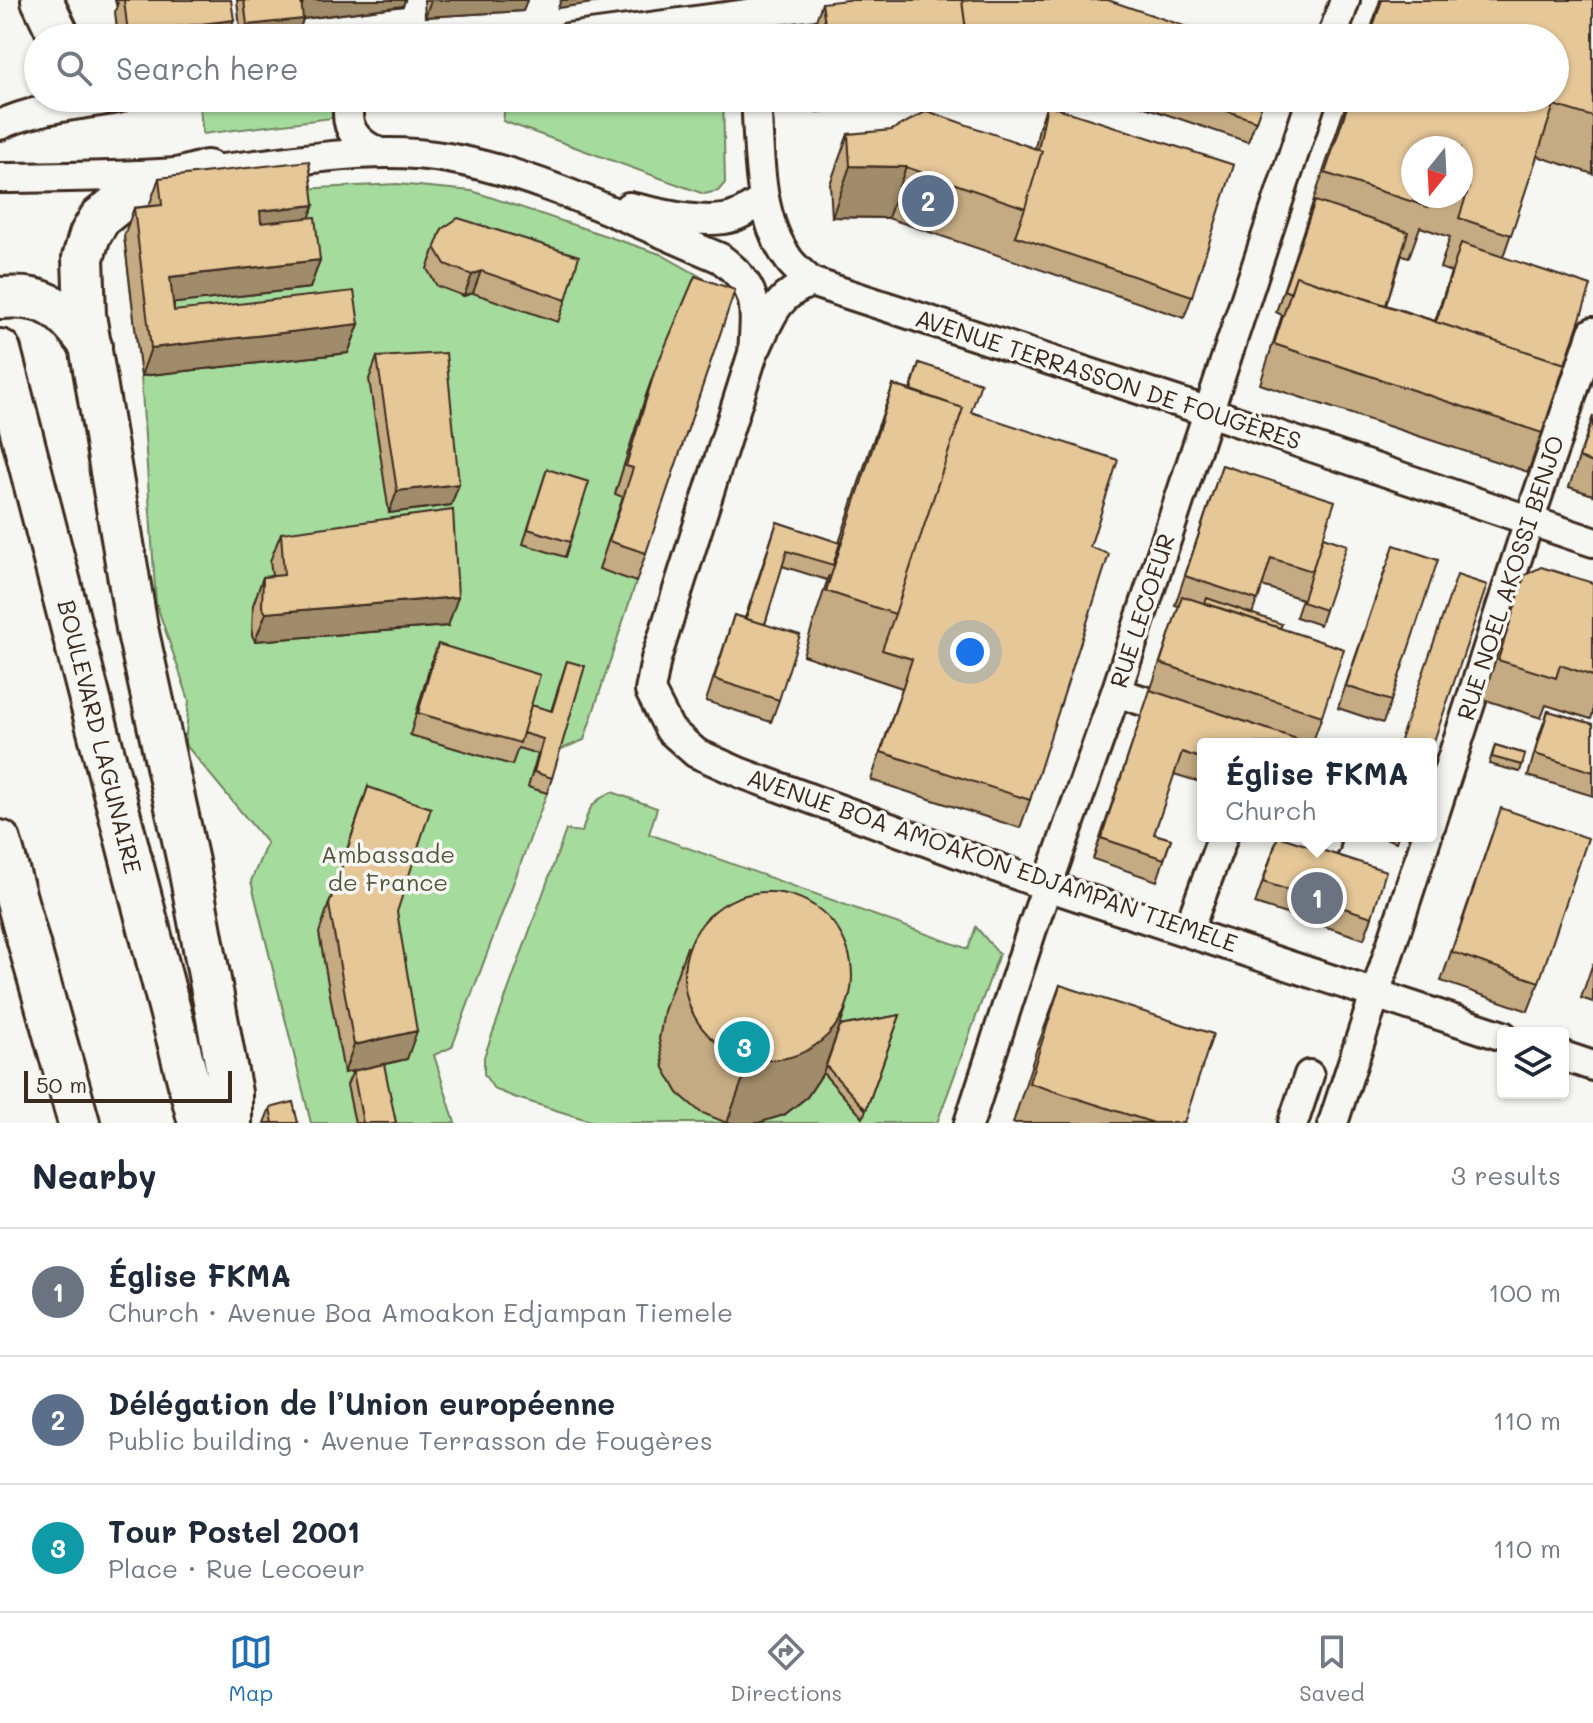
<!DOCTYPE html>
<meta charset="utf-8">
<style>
:root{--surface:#fff;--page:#f2f2f3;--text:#1f2937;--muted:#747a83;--line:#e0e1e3;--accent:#1f6fb2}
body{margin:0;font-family:Mali,sans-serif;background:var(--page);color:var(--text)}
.controls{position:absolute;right:24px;bottom:24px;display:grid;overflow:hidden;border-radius:8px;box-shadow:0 2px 6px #0004}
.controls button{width:72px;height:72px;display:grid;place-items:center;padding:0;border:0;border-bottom:2px solid var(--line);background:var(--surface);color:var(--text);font:40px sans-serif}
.compass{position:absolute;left:1401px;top:136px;width:72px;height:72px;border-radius:50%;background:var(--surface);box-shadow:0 2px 6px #0004;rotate:198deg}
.scale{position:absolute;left:24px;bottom:20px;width:208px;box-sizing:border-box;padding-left:8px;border:4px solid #3b2a1e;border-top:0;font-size:22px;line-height:28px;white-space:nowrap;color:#3b2a1e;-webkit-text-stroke:6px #f6f6f2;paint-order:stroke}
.you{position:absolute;left:970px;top:652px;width:28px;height:28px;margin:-20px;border:6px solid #fff;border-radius:50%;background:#1a73e8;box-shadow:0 0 0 12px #1a73e833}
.badge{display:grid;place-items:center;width:52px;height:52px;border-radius:50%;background:var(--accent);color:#fff;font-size:26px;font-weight:700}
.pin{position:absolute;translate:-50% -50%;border:4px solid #fff;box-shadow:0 2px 8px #0006}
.popup{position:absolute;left:1197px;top:738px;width:240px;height:104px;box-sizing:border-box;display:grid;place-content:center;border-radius:8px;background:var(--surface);filter:drop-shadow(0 2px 6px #0005);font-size:26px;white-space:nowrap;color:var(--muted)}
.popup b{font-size:30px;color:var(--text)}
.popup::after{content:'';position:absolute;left:50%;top:100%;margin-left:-16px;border:16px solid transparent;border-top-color:var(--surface)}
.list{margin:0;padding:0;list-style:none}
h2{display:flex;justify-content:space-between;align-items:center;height:104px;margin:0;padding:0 32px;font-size:34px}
h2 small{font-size:26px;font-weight:400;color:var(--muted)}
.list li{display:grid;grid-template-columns:52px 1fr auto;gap:24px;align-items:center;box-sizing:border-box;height:128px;padding:0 32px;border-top:2px solid var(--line)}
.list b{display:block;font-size:30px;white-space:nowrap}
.list p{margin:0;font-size:26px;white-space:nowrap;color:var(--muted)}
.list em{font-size:26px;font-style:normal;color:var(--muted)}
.icon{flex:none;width:44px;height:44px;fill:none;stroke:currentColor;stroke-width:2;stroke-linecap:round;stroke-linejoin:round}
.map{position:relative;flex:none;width:1593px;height:1123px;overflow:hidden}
.search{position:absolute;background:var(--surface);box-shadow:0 2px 6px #0004;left:24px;right:24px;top:24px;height:88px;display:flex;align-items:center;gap:20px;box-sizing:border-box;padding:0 28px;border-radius:44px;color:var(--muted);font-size:30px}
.sheet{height:488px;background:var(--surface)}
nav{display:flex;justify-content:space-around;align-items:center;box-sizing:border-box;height:112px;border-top:2px solid var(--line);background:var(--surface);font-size:22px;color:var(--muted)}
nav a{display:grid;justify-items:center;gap:4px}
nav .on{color:var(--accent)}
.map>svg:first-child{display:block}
</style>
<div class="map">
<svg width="1593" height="1123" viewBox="0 0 1593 1123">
<rect width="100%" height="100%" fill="#f6f6f2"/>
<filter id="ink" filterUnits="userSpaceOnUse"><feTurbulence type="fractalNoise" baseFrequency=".0125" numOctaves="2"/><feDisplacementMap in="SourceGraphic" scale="16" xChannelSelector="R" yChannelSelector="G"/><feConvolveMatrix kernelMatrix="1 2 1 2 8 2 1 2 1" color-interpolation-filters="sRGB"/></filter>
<g filter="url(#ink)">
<!-- green -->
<path fill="#a6db9e" stroke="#70825e" stroke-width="2" d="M228,98H338L340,117L203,134L199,102Z
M506,98H723L725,183L718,191L704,194L503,121Z
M397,184L472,191L660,254L712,283L660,509L584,740L559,750L547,793L452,1047L434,1055L455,1123H311L251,881L267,843L185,744L189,700L156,603L141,376L124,236L151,233L299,189Z
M612,792L657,808L649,834L968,949L976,927L999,954L937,1123H597L514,1097L494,1089L484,1074V1057L566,830L582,832C588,810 590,802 612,792Z"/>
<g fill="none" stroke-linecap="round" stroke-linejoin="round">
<defs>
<path id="minor" d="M568,38L852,0
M1332,38L1345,0
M350,98C343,126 354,142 380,153
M756,98C760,151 756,215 789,260C795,268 804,275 811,282L1209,412L1593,542
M0,125C35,108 79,105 118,98
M0,178C70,177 142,177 212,170C289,163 371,144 448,158C536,173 637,223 720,258C760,288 756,307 753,353L656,659L650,691L670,730L696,753L741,773L1047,886L1503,1036
M629,207C659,213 694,223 724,219C739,217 752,207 764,199
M757,346C772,314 776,296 811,282
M1116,692L1181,713
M1431,824L1529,521L1593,332
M1293,836L1325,845
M1188,931L1223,836
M1563,1056L1593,1066
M969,1123L1032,929L1116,692L1312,98
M1293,1123L1309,1075
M1333,1123L1427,836"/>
<path id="highway" d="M42,0L60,38
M207,171L157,185L120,202L100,218L90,235L83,258L85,315L137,628L188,862L231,1093V1123
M0,298C50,294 62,309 91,346
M0,350L199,1123
M0,841L79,1123"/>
</defs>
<!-- minor casing -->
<use href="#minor" stroke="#3b2a1e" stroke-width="34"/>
<!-- highway casing -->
<use href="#highway" stroke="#3b2a1e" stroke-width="46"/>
<!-- minor -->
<use href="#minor" stroke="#f6f6f2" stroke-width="28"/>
<!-- highway -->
<use href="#highway" stroke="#f6f6f2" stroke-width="40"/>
</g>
<!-- wall -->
<path fill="#c5ab83" stroke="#3b2a1e" stroke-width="2" fill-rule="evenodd" d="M115,0H231L227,38H118L115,12L118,2L116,4Z
M237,0H405L403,6L303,19L298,34L258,38H241Z
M424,0H527L523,11L425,17Z
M1380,0H1593V174L1537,156L1503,257L1542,433L1528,472L1260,384L1282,315L1276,312L1348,98H1555V38H1368ZM1461,148V196H1413ZM1420,227L1450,237L1440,268L1451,272L1435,321L1386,305L1402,255L1409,257Z
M962,1L1219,38H810L822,3Z
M815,98H926L817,112Z
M1118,98H1264L1248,142Z
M1047,105L1192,296L1184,318L888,218L832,217L830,184L848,134L1035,149L1039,127Z
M159,178L310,218L320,260L310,288L174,303V311L359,324L348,353L141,376L124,236L134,208L149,206Z
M442,229L566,300L558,322L473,293L464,296L437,286L427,269Z
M377,357L459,484L451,505L389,513L369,379Z
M919,363L971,412L1090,547L1030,800L1020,828L871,780L902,688L803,655L829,575L827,580L782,566L765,624L779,700L771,722L706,701L734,615L745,618L777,522L839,543L870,449L893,385L910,390Z
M655,370L646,553L636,582L599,569L623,497L615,494L645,398Z
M1593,416V495L1569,487Z
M1222,465L1323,537L1325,610L1320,625L1296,617L1302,599L1262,586L1252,614L1280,628L1322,716L1312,744H1203V783L1174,774L1154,834L1171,839L1157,881L1093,859L1179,606L1175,605Z
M547,469L570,542L565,557L523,544Z
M281,533L448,626L255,641L252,635L253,605L263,577L272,576L270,561Z
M1386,567L1391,701L1383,723L1338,708Z
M1525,575L1593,583V713L1591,719L1546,705L1541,718L1483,699L1510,615Z
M438,644L531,705L551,711L567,661L552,778L547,793L528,787L538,754L518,748L512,765L410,735L430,666Z
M1548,711L1593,724V796L1528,776L1540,733Z
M1495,745L1525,754L1520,772L1489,764Z
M368,787L397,912L407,1059L382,1065L396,1123H355L347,1085L353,1071L344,1073L319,933Z
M1278,836L1372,917L1364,939L1255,904Z
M1379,836H1398L1396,842Z
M1491,837L1539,982L1528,1011L1441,981Z
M687,947L846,1009L840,1026L900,1015L863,1118L823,1073L807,1097L784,1115L727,1123L700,1112L678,1093L664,1068L659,1039L664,1011Z
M1593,963V1002L1581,998Z
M1060,985L1184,1123H1013L1037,1048Z
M270,1108L298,1123H264Z"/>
<!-- shaded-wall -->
<path fill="#a08b6a" stroke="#3b2a1e" stroke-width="2" d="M304,0H405L403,6L303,19L298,34L258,38H242L247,25L297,19Z
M431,0H527L523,11L425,17Z
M561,0H614L558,8Z
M234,20L227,38H126L128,33Z
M822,98H926L817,112Z
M850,166L906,167L888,218L832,217Z
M314,205L304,233L249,240L260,211Z
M320,260L310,288L160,305L170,277Z
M481,271L473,293L464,296L472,275Z
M359,324L348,353L141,376L151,348Z
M459,484L451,505L389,513L397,491Z
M458,597L448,626L255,641L266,613Z
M846,1009L823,1073L807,1097L784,1115L758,1123H727L750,1059Z
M417,1031L407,1059L344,1073L354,1045Z"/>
<!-- building -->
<path fill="#e5c798" stroke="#3b2a1e" stroke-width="2" d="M124,0H231L234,20L128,33Z
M244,0H301L303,19L247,25Z
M847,0H962L967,38H827L822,3Z
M973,0H1108L1219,38H967L962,1Z
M1382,0H1593V117L1554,105L1511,235L1459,218L1469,187L1461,184V148H1413V196H1431L1428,207L1325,173L1350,98H1555V38H1369Z
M1190,98H1264L1256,121Z
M1047,105L1234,165L1192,296L1015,236L1025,208L1042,151L1038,150Z
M927,111L1042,151L1025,208L906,167L850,166L848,134L892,130Z
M309,161L314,205L260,211L261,223L315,217L320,260L170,277L174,311L354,291L359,324L151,348L134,208L162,205L159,178Z
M1315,201L1408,232L1386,305L1296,276L1290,293L1284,290Z
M458,218L579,256L566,300L481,271L472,275L445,264L435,247L442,229Z
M1461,243L1591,286L1565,364L1436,322Z
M695,276L735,290L646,553L609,541L633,468L626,466L655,370Z
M1296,276L1565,364L1542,433L1274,344Z
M446,353L459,484L397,491L377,357Z
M919,363L981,383L971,412L1118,460L1090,547L1109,554L1030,800L881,752L912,659L882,650L895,614L963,408L911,390Z
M893,385L963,408L895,614L826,591Z
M1593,418V463L1579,458Z
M1222,465L1335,501L1312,571L1271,558L1258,600L1185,576Z
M547,469L589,482L570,542L528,529Z
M453,510L458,597L266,613L262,607L263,577L284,575L281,533Z
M777,522L840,543L833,565L787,551L765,624L746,619Z
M1323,537L1347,545L1325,610L1302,602Z
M1394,545L1438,560L1391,701L1346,686Z
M1541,567L1593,583V676L1560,665L1556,678L1498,660L1525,575Z
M1457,575L1487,585L1431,750V744H1402L1399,743Z
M1182,596L1344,649L1322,716L1160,663Z
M1207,598L1282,624L1280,628L1205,603Z
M734,615L800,635L779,700L714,679Z
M438,644L540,675L520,743L418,713Z
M567,661L585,666L552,778L534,772L543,739L523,733L531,705L552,711Z
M1150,690L1309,743L1203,744V759L1182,752L1154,834L1171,839L1164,859L1101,838Z
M1548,711L1593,724V772L1535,754Z
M1495,745L1525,754L1522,765L1492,757Z
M368,787L431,808L397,912L417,1031L354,1045L329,905Z
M1501,808L1588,838L1539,982L1452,952Z
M1278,836L1386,871L1372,917L1263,882Z
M684 976a84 84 0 1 1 168 0a84 84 0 1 1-168 0Z
M1060,985L1213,1034L1184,1123H1154L1029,1083Z
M900,1015L866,1110L826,1066L840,1026Z
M384,1064L396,1123H363L353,1071Z
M293,1102L298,1123H273L270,1108Z"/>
</g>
<g text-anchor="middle" stroke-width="7" stroke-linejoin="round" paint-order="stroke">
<!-- street labels -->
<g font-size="24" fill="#3b2a1e" stroke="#f6f6f2">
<text transform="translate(1108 380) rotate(18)" y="8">AVENUE TERRASSON DE FOUGÈRES</text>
<text transform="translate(1511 578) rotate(-72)" y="8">RUE NOEL AKOSSI BENJO</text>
<text transform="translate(1143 611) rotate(-72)" y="8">RUE LECOEUR</text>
<text transform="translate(99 737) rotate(76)" y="8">BOULEVARD LAGUNAIRE</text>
<text transform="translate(992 861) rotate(19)" y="8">AVENUE BOA AMOAKON EDJAMPAN TIEMELE</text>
</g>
<!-- park labels -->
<g font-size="24" fill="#56563e" stroke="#f6f6f2">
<text x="388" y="863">Ambassade<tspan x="388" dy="28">de France</tspan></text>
</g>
</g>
</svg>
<div class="controls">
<button><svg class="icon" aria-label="layers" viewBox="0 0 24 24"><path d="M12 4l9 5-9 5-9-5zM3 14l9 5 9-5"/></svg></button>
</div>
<svg class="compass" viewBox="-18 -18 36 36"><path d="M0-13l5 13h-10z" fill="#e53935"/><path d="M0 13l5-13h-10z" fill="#747a83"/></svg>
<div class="scale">50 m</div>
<div class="you"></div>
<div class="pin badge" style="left:1317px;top:898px;background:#6b7280">1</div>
<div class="popup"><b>Église FKMA</b>Church</div>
<div class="pin badge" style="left:928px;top:201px;background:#5c6f8a">2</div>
<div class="pin badge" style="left:744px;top:1047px;background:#0f9aa8">3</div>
<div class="search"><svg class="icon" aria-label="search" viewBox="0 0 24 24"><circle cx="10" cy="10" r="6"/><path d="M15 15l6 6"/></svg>Search here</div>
</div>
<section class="sheet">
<h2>Nearby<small>3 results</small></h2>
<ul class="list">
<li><span class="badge" style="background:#6b7280">1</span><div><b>Église FKMA</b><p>Church · Avenue Boa Amoakon Edjampan Tiemele</p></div><em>100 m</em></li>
<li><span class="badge" style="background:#5c6f8a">2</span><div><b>Délégation de l’Union européenne</b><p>Public building · Avenue Terrasson de Fougères</p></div><em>110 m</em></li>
<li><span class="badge" style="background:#0f9aa8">3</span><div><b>Tour Postel 2001</b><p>Place · Rue Lecoeur</p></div><em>110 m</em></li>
</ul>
</section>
<nav>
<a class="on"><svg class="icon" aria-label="map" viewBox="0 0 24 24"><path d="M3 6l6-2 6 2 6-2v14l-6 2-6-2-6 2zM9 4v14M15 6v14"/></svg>Map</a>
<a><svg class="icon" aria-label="directions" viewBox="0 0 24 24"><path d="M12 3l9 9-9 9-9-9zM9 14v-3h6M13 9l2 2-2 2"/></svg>Directions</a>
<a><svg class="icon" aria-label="saved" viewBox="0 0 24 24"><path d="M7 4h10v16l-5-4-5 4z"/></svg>Saved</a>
</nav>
